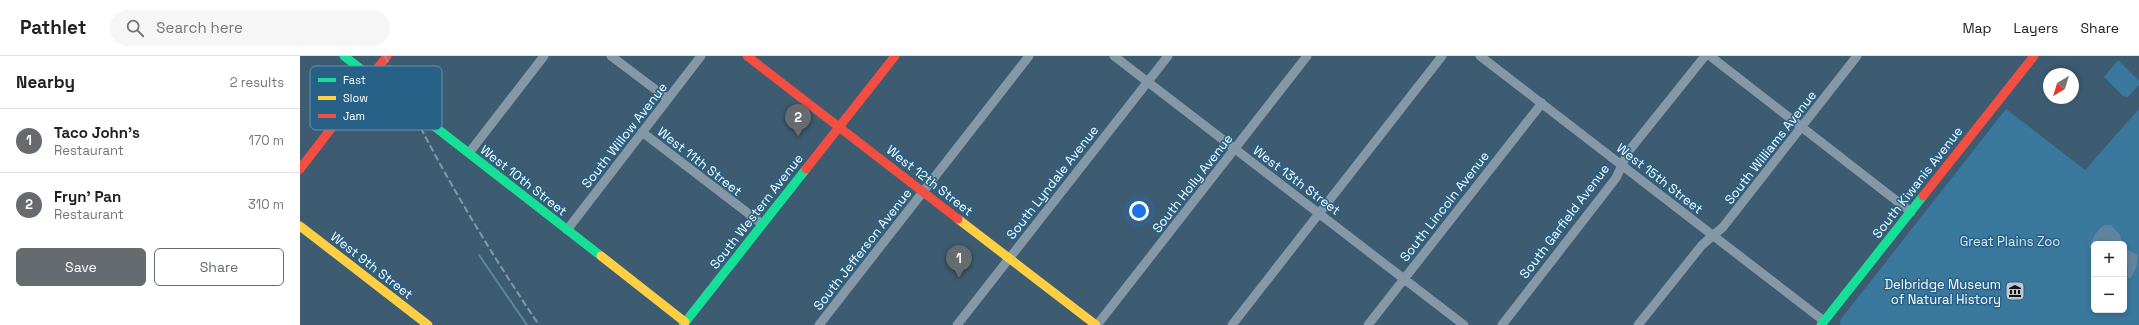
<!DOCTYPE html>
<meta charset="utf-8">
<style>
:root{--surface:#fff;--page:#f6f6f6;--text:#202124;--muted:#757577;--line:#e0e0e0;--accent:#666b70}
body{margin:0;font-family:"Space Grotesk",sans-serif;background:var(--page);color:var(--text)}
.controls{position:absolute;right:12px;bottom:12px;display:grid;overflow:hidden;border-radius:6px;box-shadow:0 2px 6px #0003}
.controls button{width:36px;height:36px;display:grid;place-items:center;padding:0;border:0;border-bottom:1px solid var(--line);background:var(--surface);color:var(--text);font:20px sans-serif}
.compass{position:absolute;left:1743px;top:12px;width:36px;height:36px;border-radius:50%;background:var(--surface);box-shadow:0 2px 6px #0003;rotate:218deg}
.you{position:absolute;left:839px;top:155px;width:14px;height:14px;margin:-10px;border:3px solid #fff;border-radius:50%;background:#1a73e8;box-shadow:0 0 0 6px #1a73e833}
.badge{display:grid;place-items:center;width:26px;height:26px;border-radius:50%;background:var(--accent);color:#fff;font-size:13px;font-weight:700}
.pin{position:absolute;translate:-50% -33px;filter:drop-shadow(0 1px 2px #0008)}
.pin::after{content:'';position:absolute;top:21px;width:14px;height:12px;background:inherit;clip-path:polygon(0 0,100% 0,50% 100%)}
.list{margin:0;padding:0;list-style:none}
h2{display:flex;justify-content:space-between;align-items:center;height:52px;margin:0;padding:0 16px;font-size:17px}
h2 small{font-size:13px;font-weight:400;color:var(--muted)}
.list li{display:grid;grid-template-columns:26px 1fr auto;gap:12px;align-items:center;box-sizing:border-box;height:64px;padding:0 16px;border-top:1px solid var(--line)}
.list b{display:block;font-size:15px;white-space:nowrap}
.list p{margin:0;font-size:13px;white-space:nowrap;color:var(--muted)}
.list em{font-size:13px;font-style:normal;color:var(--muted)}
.actions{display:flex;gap:8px;padding:12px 16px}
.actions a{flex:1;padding:9px 0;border:1px solid var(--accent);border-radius:6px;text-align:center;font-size:14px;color:var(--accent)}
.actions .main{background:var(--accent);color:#fff}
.icon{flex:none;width:22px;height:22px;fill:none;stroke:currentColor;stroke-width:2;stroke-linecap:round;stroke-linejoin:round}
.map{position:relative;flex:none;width:1839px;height:269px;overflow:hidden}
header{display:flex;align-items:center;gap:24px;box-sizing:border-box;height:56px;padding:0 20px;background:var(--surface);border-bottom:1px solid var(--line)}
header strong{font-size:19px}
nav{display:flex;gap:22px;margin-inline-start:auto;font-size:14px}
.search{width:280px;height:36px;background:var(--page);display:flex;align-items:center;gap:10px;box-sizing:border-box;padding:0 14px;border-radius:22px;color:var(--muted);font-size:15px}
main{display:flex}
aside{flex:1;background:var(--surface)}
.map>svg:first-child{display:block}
</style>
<header>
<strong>Pathlet</strong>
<div class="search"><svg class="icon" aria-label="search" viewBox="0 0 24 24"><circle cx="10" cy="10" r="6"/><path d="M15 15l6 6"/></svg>Search here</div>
<nav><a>Map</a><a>Layers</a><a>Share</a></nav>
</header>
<main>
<aside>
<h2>Nearby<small>2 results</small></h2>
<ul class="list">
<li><span class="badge">1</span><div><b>Taco John's</b><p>Restaurant</p></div><em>170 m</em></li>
<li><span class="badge">2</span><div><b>Fryn' Pan</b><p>Restaurant</p></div><em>310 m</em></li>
</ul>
<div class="actions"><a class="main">Save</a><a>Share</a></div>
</aside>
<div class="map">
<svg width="1839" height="269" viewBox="0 0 1839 269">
<rect width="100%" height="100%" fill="#3d5c71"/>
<!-- green -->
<path fill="#3b789d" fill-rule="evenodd" d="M1818,4L1839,25V29L1828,41L1823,40L1804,21Z
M1706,53L1785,114L1839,53V269H1540L1541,263ZM1794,188H1824V254H1794Z"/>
<!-- water -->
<path fill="#5f859e" d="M1805,169H1811L1820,179L1822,188H1794L1793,194L1789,191C1793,182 1797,173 1805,169Z
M1824,192L1838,199L1837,209L1831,222H1827C1830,212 1824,203 1824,192Z"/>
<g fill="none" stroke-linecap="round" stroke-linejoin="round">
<!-- stream -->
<path stroke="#5f859e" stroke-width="2" d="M179,199L227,269"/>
<!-- street -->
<path stroke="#8498a7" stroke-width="9" d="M311,0L368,43
M814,0L1164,269
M1180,0L1524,265
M1410,0L1611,156
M342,76L462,168
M169,97L244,0
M267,174L401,0
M519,269L729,0
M657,269L868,0
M797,269L1007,0
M932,269L1142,0
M1068,269L1242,47
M1202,269L1316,122L1328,96L1405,0
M1338,269L1402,189L1423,171L1557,0"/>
<!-- fast -->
<path stroke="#16e098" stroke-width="9" d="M44,0L301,200
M383,269L506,113
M1521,269L1623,140"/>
<!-- slow -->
<path stroke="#ffcf43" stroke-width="9" d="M658,163L796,269
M0,170L128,269
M301,200L385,266"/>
<!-- jam -->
<path stroke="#f24e42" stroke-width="9" d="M447,0L658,163
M0,113L87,0
M506,113L595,0
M1623,140L1734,0"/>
<!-- rail -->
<path stroke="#8498a5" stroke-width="2" stroke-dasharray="7 3" stroke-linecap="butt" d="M85,0C129,94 181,183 239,269"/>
</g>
<!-- icons -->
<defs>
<symbol id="museum-square" viewBox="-11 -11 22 22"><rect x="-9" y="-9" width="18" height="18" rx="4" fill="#bbc6cd" stroke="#276187"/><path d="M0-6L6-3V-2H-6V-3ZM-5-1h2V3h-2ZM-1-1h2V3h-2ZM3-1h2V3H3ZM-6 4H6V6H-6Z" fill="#111"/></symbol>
</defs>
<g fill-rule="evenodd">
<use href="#museum-square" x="1704" y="224" width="22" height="22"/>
</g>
<g text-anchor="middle" stroke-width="3" stroke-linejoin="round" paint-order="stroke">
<!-- street labels -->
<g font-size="13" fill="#fff" stroke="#276187">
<text transform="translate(324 79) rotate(-52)" y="5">South Willow Avenue</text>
<text transform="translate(1470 91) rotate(-52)" y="5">South Williams Avenue</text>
<text transform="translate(400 105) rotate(38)" y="5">West 11th Street</text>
<text transform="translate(1360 122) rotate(38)" y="5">West 15th Street</text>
<text transform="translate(224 124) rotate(38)" y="5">West 10th Street</text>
<text transform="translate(630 124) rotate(38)" y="5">West 12th Street</text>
<text transform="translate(997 124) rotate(37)" y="5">West 13th Street</text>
<text transform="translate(752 126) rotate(-52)" y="5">South Lyndale Avenue</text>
<text transform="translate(1617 126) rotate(-52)" y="5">South Kiwanis Avenue</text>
<text transform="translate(892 127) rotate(-52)" y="5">South Holly Avenue</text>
<text transform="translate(1144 150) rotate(-52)" y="5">South Lincoln Avenue</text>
<text transform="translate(456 155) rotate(-52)" y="5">South Western Avenue</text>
<text transform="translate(1264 165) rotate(-53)" y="5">South Garfield Avenue</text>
<text transform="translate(562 193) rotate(-52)" y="5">South Jefferson Avenue</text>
<text transform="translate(72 209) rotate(38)" y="5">West 9th Street</text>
</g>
<!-- park labels -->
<g font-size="13" fill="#d6eaf7" stroke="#276187">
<text x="1710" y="190">Great Plains Zoo</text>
</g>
<!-- poi labels -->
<g font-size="13" fill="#fff" stroke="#276187" text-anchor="end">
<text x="1701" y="233">Delbridge Museum<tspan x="1701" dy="15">of Natural History</tspan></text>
</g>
</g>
<!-- legend -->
<rect x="10" y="10" width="132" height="64" rx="6" fill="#276187" stroke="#6890ab" stroke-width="1"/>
<rect x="18" y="22" width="18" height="4" fill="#16e098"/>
<rect x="18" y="40" width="18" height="4" fill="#ffcf43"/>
<rect x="18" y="58" width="18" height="4" fill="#f24e42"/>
<g font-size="11" fill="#fff">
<text x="43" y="28">Fast</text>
<text x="43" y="46">Slow</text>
<text x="43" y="64">Jam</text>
</g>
</svg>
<div class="controls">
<button>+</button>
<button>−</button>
</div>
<svg class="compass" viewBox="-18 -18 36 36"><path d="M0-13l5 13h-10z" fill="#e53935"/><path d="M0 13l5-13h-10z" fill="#757577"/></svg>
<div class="you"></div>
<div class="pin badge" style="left:659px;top:222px">1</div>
<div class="pin badge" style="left:498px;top:81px">2</div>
</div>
</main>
